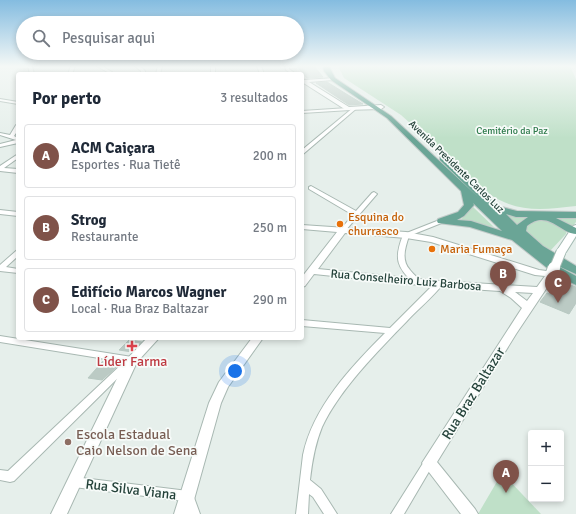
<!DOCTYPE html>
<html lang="pt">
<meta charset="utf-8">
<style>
:root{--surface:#fff;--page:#f6f6f7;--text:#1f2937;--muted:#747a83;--line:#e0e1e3;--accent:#7f5249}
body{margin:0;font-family:Signika,sans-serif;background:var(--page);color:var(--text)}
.controls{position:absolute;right:12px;bottom:12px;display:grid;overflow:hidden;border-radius:4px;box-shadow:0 2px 6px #0003}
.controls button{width:36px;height:36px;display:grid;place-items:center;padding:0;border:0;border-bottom:1px solid var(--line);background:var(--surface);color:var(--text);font:20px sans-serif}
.you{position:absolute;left:235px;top:371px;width:14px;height:14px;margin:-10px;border:3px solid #fff;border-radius:50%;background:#1a73e8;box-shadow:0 0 0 6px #1a73e833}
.badge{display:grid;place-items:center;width:26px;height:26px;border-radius:50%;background:var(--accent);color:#fff;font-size:13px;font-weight:700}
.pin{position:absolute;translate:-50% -33px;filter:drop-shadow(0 1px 2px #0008)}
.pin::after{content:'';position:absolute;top:21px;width:14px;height:12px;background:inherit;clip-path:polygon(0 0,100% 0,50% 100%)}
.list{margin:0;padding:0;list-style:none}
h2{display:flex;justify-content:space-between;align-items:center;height:52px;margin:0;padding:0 16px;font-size:17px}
h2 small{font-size:13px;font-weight:400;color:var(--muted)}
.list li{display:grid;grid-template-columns:26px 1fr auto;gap:12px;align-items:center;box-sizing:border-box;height:64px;margin:0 8px 8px;padding:0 8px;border:1px solid var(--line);border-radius:4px}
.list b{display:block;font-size:15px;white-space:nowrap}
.list p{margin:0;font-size:13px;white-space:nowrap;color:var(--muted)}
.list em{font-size:13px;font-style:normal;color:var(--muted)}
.icon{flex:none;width:22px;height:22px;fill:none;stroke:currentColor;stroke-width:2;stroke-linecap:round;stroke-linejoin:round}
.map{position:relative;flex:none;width:576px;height:514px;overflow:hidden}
.search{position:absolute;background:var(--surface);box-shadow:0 2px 6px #0003;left:16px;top:16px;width:288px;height:44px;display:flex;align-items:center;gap:10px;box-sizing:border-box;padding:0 14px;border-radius:22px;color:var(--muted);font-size:15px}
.panel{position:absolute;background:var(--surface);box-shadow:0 2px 6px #0003;left:16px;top:72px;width:288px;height:268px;border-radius:4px}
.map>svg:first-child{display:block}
</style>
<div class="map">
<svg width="576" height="514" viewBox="0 0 576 514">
<rect width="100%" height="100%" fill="#e6efeb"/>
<!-- green -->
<path fill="#bfe0c8" d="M338,66H570L576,79V206C542,210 516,213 488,193L401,115L344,78Z
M473,207L494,227L461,220L466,212Z
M506,215L576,217V222L573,226C561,219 536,213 523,220C520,221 519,224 516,225Z
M542,220H548L567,230L566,234L550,251L535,242L525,230L527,224Z
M502,473L541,514H478Z"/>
<!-- building -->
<path fill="#bbcac4" stroke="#b8c9c2" d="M297,66H314L323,77L307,78Z
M327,82L348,95L363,104L349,105L316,83Z
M560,281L576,287V303L569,314L540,302L547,293L551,294Z
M129,340L142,342L132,352L119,350Z
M104,360L121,363L102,380L88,378Z"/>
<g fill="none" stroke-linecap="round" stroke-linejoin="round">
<defs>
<path id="minor" d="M28,66H32L34,74H30Z
M71,66H75L72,74H68Z
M97,66H102L112,72L109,73Z
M211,66H215V74H211Z
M257,66H261L264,74H260Z
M285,66H289V69L296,74H292L286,70Z
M0,99L18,102V104L0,101Z
M354,107L357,108L302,155V150Z
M348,108H350V110L302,113V111Z
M16,125H18V130L14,136L18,138V143L0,147V144L16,140L0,135V133L10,135Z
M18,154V158L4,168L18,169V173L0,171V166Z
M311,186L356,211L372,193L374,192L377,194L345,231L343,232L340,230L353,215L309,189V187Z
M0,210L18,212V216L0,214Z
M442,219L445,221L444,222L409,236C405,248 401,260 410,270C414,275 418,278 422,282L421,284H415C396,267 394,258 403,235L404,234Z
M18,250V256L6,267L18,269V273L0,271V265L16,251Z
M436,282H442L443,284C433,297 418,309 407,321C378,351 340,389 322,427C315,444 312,462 310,480L321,489L337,514H324L313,497L309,494L308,514H296L303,455C313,407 351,367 385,333L302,326V320L390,328Z
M0,336L132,357L135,358L136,360L14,481L10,482L0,480V470L8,471L124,362L0,342Z
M429,458L433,460L434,463L404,514H391L425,460Z
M74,477L188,491L192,492L200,514H188L184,501L74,487L70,486L68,482L70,478Z"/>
<path id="tertiary" d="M135,66H140L145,71V74H141V71Z
M158,66H162L160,74H156Z
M335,78V79L333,80L309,82L349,107L381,105L384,107L381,109L346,110L302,82L304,80Z
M302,225L406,232L433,237L539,270L554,272L556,274L516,334L437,462L475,509L478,514H461L422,463L522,308L511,298L500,291L439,287L314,274L305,286L302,287V277L337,232L302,229ZM345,233L406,238L431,242L535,275L545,276L537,287L439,281L318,269ZM515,292L533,293L527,301Z
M147,338H159L137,362L67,514H51L126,360Z
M252,338H263L228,387L221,403L190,514H174L209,403L219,382Z"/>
<path id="secondary" d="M576,225V236L566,252L564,254H558L556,252L573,226Z"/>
<path id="primary" d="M323,66H329L335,78L391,116L478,197L440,160V156H446L498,206L517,211L576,212V218H556L576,228V234C561,234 548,209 527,226L526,231L543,246L576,266V274L556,265L576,276V285L556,275L512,240L470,227L438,223L437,221L438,219L458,212L464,205L461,191L387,118L331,80L324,71ZM473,203L502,231L471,221L457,220L464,216L474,205ZM506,214L516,217H528L517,225Z"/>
</defs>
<!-- minor casing -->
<use href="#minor" stroke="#a8b8b2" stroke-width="2"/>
<!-- tertiary casing -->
<use href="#tertiary" stroke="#a8b8b2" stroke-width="2"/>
<!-- secondary casing -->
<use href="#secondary" stroke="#a4bbb3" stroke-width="2"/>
<!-- primary casing -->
<use href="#primary" stroke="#c2cac8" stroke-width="2"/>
<!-- minor -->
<use href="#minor" fill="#fff" fill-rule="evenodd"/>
<!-- tertiary -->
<use href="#tertiary" fill="#fff" fill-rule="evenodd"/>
<!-- secondary -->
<use href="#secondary" fill="#fff" fill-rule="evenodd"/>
<!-- primary -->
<use href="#primary" fill="#6aa596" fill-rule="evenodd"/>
<defs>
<path id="secondary-bridge-far1" d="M554,269L561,252"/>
<path id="secondary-bridge" d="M552,273L554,268"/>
</defs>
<!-- secondary-bridge-far1 casing -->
<use href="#secondary-bridge-far1" stroke="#a4bbb3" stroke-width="11" stroke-linecap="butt"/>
<!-- secondary-bridge casing -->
<use href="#secondary-bridge" stroke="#a4bbb3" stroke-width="14" stroke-linecap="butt"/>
<!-- secondary-bridge-far1 -->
<use href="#secondary-bridge-far1" stroke="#fff" stroke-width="9"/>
<!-- secondary-bridge -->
<use href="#secondary-bridge" stroke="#fff" stroke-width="12"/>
</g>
<!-- sky -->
<linearGradient id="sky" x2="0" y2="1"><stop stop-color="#84bce0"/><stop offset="0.48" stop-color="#f4f8f6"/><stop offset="1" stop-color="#f4f8f6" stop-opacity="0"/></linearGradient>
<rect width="576" height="138" fill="url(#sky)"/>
<!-- markers -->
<g fill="#e8710a" stroke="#f7fbf9" stroke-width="1.5">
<circle cx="340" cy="224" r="4"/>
<circle cx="432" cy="249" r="4"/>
</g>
<path fill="#e0444e" stroke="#f7fbf9" stroke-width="1.5" d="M130 340h4v4h4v4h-4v4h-4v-4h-4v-4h4z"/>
<circle fill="#8d6e63" stroke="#f7fbf9" stroke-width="1.5" cx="68" cy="442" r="4"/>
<g text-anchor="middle" stroke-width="3.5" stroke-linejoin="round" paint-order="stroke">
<!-- far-park labels -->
<g font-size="10" fill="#2d7a4b" stroke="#f7fbf9">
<text x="512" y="134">Cemitério da Paz</text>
</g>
<!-- far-street labels -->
<g font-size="10" fill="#24423a" stroke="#f7fbf9">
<text transform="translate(457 166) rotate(44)" y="4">Avenida Presidente Carlos Luz</text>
</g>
<!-- food labels -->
<g font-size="12" fill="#c56008" stroke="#f7fbf9" text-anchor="start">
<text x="348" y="221">Esquina do<tspan x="348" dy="14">churrasco</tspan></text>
<text x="440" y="253">Maria Fumaça</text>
</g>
<!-- street labels -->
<g font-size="12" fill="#24423a" stroke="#f7fbf9">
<text transform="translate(406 280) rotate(5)" y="4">Rua Conselheiro Luiz Barbosa</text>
</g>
<!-- near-health labels -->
<g font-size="14" fill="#be3a42" stroke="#f7fbf9">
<text x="132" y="366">Líder Farma</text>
</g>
<!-- near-street labels -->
<g font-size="14" fill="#24423a" stroke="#f7fbf9">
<text transform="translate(473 393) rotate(-58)" y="5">Rua Braz Baltazar</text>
<text transform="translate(131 489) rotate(7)" y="5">Rua Silva Viana</text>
</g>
<!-- near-education labels -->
<g font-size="14" fill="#785e54" stroke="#f7fbf9" text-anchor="start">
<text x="76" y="439">Escola Estadual<tspan x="76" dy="16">Caio Nelson de Sena</tspan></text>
</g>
</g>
</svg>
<div class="controls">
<button>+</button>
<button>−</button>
</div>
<div class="you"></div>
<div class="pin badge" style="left:506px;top:493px">A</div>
<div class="pin badge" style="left:503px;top:294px">B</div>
<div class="pin badge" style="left:558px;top:303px">C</div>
<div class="search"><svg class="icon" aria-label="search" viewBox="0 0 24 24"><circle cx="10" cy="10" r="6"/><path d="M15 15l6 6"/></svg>Pesquisar aqui</div>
<section class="panel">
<h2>Por perto<small>3 resultados</small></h2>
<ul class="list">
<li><span class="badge">A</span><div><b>ACM Caiçara</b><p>Esportes · Rua Tietê</p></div><em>200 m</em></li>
<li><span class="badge">B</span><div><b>Strog</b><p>Restaurante</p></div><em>250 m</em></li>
<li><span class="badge">C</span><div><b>Edifício Marcos Wagner</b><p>Local · Rua Braz Baltazar</p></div><em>290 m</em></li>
</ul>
</section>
</div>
